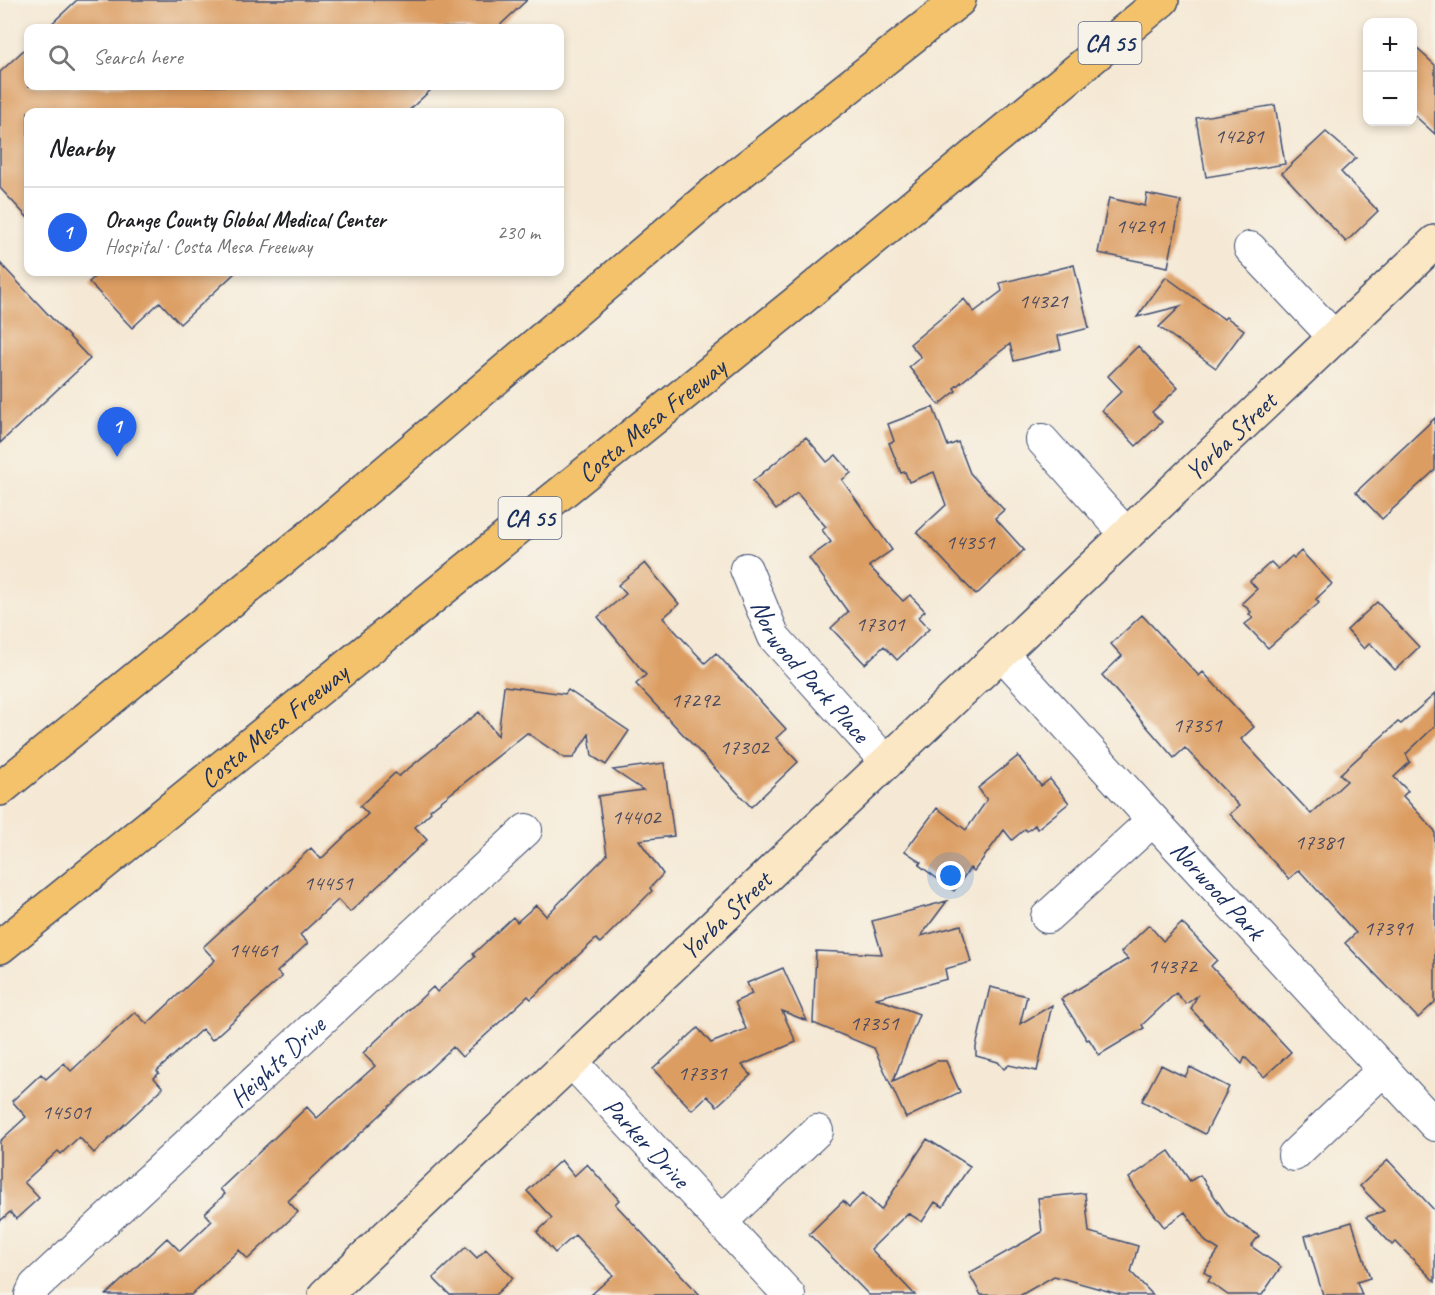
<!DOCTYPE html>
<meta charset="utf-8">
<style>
:root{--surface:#fff;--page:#f6f6f6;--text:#202124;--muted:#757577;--line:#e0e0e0;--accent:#2563eb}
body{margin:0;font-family:Caveat,sans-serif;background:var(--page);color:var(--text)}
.controls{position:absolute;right:18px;top:18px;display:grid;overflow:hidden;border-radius:12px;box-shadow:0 3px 9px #0003}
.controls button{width:54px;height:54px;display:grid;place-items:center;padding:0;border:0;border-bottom:2px solid var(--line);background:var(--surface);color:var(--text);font:30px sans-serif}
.you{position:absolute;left:951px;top:876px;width:21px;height:21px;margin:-15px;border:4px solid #fff;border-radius:50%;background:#1a73e8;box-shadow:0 0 0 9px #1a73e833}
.badge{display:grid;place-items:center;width:39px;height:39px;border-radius:50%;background:var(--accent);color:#fff;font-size:20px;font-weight:700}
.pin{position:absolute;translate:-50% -50px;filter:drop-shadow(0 2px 3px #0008)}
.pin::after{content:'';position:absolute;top:32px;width:21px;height:18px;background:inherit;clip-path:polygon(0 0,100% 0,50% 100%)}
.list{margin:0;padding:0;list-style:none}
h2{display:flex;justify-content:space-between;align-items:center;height:78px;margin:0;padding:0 24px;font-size:26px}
h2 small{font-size:20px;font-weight:400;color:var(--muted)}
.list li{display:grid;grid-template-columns:39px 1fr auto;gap:18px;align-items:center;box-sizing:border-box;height:90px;padding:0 24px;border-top:2px solid var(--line)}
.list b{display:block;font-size:22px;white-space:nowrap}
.list p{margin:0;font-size:20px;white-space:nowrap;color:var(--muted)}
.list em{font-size:20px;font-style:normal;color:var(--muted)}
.icon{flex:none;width:33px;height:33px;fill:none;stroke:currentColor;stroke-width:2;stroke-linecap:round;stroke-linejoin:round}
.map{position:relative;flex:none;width:1435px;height:1295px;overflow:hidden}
.search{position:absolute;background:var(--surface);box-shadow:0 3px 9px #0003;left:24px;top:24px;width:540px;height:66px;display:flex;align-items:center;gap:15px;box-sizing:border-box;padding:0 21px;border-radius:12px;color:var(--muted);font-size:22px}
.panel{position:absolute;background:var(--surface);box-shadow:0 3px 9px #0003;left:24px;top:108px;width:540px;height:168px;border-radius:12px}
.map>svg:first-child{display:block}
</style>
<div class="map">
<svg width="1435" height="1295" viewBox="0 0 1435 1295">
<rect width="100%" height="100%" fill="#f7f3e8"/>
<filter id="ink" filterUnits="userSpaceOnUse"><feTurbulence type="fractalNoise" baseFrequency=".0167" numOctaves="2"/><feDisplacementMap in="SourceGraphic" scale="12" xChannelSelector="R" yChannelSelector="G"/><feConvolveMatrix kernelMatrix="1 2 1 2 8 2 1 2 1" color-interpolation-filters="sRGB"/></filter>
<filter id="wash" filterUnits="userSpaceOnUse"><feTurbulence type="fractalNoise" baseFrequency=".008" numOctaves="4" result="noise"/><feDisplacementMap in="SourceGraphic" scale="24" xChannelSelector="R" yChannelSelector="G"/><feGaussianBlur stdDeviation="1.35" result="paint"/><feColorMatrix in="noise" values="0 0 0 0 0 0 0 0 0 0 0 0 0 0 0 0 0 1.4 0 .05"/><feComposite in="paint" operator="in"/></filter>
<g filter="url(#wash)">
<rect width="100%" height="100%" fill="#f5e9d5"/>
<g id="blocks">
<!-- building -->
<path fill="#dc9d62" d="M77,0H527L497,28H47Z
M1413,45L1435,65V134L1413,114Z
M28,46V86H435L407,112H28V218L0,188V72Z
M1275,105L1285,164L1206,177L1196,118Z
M1326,132L1356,158L1341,172L1378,211L1346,242L1282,173Z
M1147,194L1181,201L1168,267L1098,253L1109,198L1145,206Z
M0,263L90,359L0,443Z
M1074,265L1089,328L1058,336L1061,349L1014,361L1010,344L954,388L956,391L939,405L909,367L921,357L910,344L964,299L974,312L1002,291L1000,283Z
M100,272H236L180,324L160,302L132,328L89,282Z
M1166,277L1224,319L1226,317L1244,330L1216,368L1159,327L1181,306L1137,317Z
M1138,346L1178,388L1152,412L1162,422L1136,446L1102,410L1122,391L1108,376Z
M933,407L948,446L958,442L970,473L1004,510L995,518L1024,550L976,595L917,532L946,505L934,472L909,482L905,472L901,473L889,443L894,441L888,424Z
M1435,418V470L1382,519L1356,492Z
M806,437L827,462L836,455L851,473L842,480L892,550L869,566L903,601L910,595L925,611L918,617L929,629L897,660L884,646L865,664L831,628L848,612L809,558L831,542L822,530L826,527L797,493L776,510L753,481Z
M1301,551L1332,584L1316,599L1319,603L1268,648L1245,624L1253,618L1249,614L1251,612L1242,603L1257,589L1250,581L1271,562L1278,569L1292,556L1294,558Z
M645,563L679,604L663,618L705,663L716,653L786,729L776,738L798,762L751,807L636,684L646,675L598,617L626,594L618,585Z
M1377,602L1419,647L1395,670L1370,643L1364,649L1347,630Z
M1142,615L1199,676L1203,672L1254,727L1241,739L1311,814L1347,781L1340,774L1398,722L1401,724L1435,694V726L1406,754L1410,762L1394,777L1408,791L1403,796L1435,831V1002L1418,1018L1345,943L1356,933L1299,870L1289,879L1230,814L1239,806L1185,748L1174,758L1102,675L1122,656L1111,644Z
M504,686L565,694L568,690L629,731L606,765L592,756L589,734L573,758H564L527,733L430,810L431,812L415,827L427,840L350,912L338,900L300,935L308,943L277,972L282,977L254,1002L212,1040L202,1029L157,1071L159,1073L154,1078L163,1088L94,1153L79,1137L61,1154L58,1151L24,1182L39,1198L16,1219L10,1212L0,1221V1141L26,1117L12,1101L41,1074L46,1079L64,1063L71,1071L135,1012L147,1024L215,960L203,947L311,848L321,859L368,814L360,806L395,773L399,776L479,712L498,736Z
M1018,756L1041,786L1050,779L1069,803L1037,829L1035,825L1027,831L1025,829L1012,840L1004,830L974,871L970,868L954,891L919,865L921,862L905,851L937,808L966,830L987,800L978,788Z
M664,763L674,836L639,840L663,874L650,888L652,891L600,943L596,939L531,999L528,996L462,1057L453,1047L288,1201L298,1212L248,1259L239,1250L191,1295H106L167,1238L180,1251L212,1221L205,1213L225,1194L220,1189L307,1107L317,1118L375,1066L363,1053L433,987L437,992L475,957L473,954L513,917L517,922L536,905L546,916L607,855L598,796L643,790L613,770Z
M947,901L921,936L961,925L971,962L945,969L947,979L876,998L919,1014L893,1081L937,1061H946L960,1092L906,1118L874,1048L813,1023L816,951L882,954L872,921Z
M1182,923L1217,960L1211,966L1291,1052L1264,1077L1245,1057L1242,1064L1191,1009L1197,996L1186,1004L1176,993L1142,1025L1144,1028L1099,1055L1089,1039L1087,1040L1061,999L1128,959L1121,952L1149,925L1163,941Z
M783,968L807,1021L782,1011L796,1042L742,1065L751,1075L717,1106L707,1096L692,1110L653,1069L698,1028L711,1043L746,1029L735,1002L752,994L747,983Z
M990,987L1027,996L1020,1024L1052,1005L1037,1071L1009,1065L1004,1069L998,1062L976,1056V1047Z
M1161,1065L1185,1077L1190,1067L1229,1087L1205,1134L1142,1101Z
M927,1139L970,1166L943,1207L935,1202L922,1222L908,1213L871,1249L915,1295H869L809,1234L843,1201L849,1207L863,1193L881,1210Z
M1169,1151L1190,1181L1200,1175L1227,1215L1259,1236L1251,1246L1281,1267L1262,1295H1228L1208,1281L1211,1277L1204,1272L1219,1250L1206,1242L1185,1212L1164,1227L1138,1193L1129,1178Z
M561,1160L574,1176L587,1164L619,1200L615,1204L700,1295H591L613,1275L575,1235L555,1253L537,1232L552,1218L527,1191Z
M1388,1160L1435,1211V1282L1396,1242L1392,1245L1366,1217L1384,1211L1360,1186Z
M1085,1193L1089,1232L1138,1246L1131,1272L1153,1295H1122L1054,1276L1021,1295H981L969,1273L1042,1232L1038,1198Z
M1352,1222L1370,1278L1357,1282L1362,1295H1323L1305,1236Z
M466,1247L477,1258L486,1249L513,1278L495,1295H450L433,1278Z"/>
</g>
</g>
<g filter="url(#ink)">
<use href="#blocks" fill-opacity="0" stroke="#3c4b70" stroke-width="1.5"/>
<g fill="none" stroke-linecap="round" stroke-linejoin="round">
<defs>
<g id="street">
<path d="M1250,248L1334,337"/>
<path d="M1042,440L1127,535"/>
<path id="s1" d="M746,569L774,637L887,763"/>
<path id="s2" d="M1002,654L1153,820L1435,1125"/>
<path d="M1047,917L1153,820"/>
<path id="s3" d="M572,1062L789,1295"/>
<path d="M1294,1155L1384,1069"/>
<path d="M721,1222L817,1131"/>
<path id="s4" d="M31,1295L35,1286L526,830"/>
</g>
<g id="secondary">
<path id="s5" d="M325,1295L1435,242"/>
</g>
<g id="highway">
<path d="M0,789L313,534L708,198L959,0"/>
<path id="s6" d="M0,947L796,303L1162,0"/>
</g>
</defs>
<!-- street casing -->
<use href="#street" stroke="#3c4b70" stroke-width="34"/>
<!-- secondary casing -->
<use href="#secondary" stroke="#3c4b70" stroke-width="36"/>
<!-- highway casing -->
<use href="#highway" stroke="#3c4b70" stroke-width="36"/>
<!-- street -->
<use href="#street" stroke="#fff" stroke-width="32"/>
<!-- secondary -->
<use href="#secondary" stroke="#fbe7c3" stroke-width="33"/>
<!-- highway -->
<use href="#highway" stroke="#f4c26a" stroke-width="33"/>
</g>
</g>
<g text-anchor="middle" stroke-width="4.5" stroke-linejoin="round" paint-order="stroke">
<!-- number labels -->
<g font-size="22" fill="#4b4a5f">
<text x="1239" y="143">14281</text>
<text x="1140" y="233">14291</text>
<text x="1043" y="308">14321</text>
<text x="970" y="549">14351</text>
<text x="880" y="631">17301</text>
<text x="695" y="707">17292</text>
<text x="1197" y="732">17351</text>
<text x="744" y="754">17302</text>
<text x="636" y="824">14402</text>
<text x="1319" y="849">17381</text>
<text x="328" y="890">14451</text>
<text x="1388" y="935">17391</text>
<text x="253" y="957">14461</text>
<text x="1172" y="973">14372</text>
<text x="874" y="1030">17351</text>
<text x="702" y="1080">17331</text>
<text x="66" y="1119">14501</text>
</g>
<!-- shield labels -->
<g fill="#f7f3e8" stroke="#5d6a87" stroke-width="1.5">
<rect x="1078.5" y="22" width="63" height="42" rx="4.5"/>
<rect x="498.5" y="497" width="63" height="42" rx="4.5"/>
</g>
<g font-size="24" font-weight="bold" fill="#1b2f5e">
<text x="1110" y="51">CA 55</text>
<text x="530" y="526">CA 55</text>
</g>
<!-- street labels -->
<g font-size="26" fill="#1b2f5e" stroke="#f7f3e8">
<text dy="9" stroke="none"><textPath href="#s6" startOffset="838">Costa Mesa Freeway</textPath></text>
<text dy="9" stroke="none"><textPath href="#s5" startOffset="1248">Yorba Street</textPath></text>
<text dy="9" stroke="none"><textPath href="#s1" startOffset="122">Norwood Park Place</textPath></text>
<text dy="9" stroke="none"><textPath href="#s6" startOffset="352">Costa Mesa Freeway</textPath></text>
<text dy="9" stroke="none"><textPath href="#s2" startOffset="320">Norwood Park</textPath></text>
<text dy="9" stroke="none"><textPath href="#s5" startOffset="552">Yorba Street</textPath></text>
<text dy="9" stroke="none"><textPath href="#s4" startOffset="340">Heights Drive</textPath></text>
<text dy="9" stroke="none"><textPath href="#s3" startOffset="110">Parker Drive</textPath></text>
</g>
</g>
</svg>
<div class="controls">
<button>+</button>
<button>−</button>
</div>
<div class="you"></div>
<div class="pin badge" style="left:117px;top:457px">1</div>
<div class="search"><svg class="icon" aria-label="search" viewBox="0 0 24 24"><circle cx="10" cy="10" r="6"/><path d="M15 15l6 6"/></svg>Search here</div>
<section class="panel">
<h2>Nearby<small></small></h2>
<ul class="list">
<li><span class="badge">1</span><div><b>Orange County Global Medical Center</b><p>Hospital · Costa Mesa Freeway</p></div><em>230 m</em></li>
</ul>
</section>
</div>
